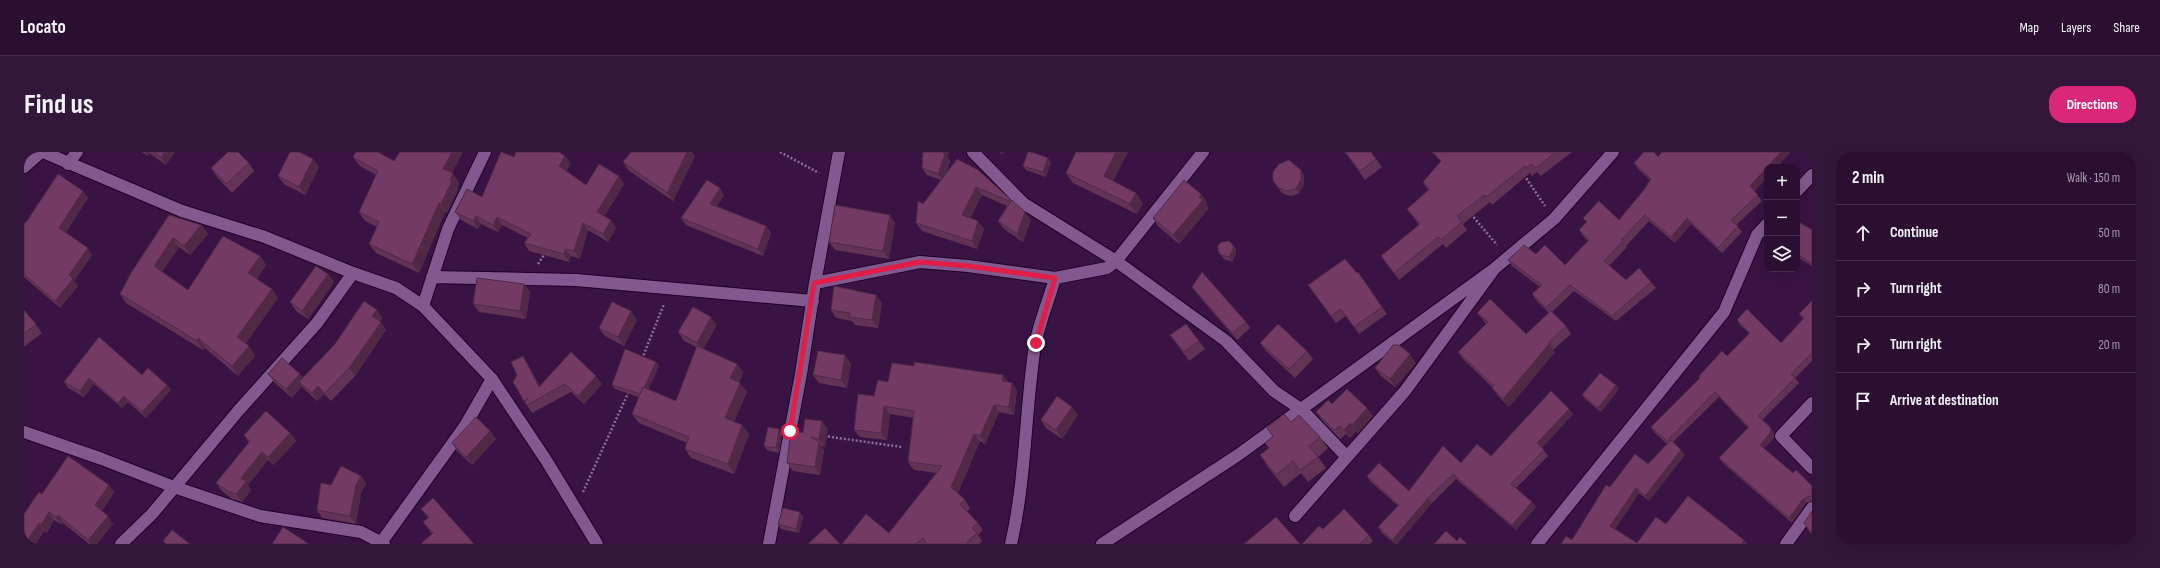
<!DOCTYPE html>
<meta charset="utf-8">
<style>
:root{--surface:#2b0e32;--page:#33173a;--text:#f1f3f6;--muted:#a69cac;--line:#472e4d;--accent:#db2777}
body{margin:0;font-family:"Sofia Sans Condensed",sans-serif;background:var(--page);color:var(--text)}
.controls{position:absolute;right:12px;top:12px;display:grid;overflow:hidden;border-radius:8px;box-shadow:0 4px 16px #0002}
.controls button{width:36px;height:36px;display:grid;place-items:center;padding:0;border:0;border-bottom:1px solid var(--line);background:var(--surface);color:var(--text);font:20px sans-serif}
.stop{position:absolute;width:12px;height:12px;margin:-9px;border:3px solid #e11d48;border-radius:50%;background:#fff}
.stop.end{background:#e11d48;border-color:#fff;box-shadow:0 1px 4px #0008}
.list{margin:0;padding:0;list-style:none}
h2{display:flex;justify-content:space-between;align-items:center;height:52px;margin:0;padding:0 16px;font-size:17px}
h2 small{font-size:13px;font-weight:400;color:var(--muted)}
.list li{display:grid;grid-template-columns:26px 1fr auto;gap:12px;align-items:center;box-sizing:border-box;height:56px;padding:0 16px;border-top:1px solid var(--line)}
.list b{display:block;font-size:15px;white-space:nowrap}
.list em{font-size:13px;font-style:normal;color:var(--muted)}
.icon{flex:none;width:22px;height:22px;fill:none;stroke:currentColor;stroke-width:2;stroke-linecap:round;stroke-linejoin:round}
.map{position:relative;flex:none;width:1788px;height:392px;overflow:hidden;border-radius:16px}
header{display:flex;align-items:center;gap:24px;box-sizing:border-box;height:56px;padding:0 20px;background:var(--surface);border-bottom:1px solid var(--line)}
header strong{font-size:19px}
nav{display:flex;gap:22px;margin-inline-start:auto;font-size:14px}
.intro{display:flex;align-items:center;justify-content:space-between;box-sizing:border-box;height:96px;padding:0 24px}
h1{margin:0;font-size:28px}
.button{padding:10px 18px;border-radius:16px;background:var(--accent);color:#fff;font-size:14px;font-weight:700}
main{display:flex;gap:24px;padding:0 24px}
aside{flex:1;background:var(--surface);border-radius:16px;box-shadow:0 4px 16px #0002}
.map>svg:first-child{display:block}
</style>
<header>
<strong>Locato</strong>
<nav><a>Map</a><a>Layers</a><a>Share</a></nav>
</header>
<div class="intro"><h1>Find us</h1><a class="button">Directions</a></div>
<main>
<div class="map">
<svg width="1788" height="392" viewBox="0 0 1788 392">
<rect width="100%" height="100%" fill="#391343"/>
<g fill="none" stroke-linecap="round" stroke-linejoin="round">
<defs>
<path id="street" d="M949,0L999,51L1092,109L1202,189L1250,239L1278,258L1323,305
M44,12L53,0
M0,15L17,0
M1773,39L1788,23
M408,125L552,128L789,149
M791,131L896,110L944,114L1031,126L1083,116L1092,109L1179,0
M399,154L424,77L461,0
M1788,251L1757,284L1788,316
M0,280L78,307L150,335L236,364L337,380L360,392
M1271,364L1381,239L1468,120
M97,392L128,362L215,258L293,171L329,121
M356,392L441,274L468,227
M745,392L777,222L791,131L815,0
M987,392C1002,327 1001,259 1011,193C1015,171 1025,148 1031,126
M1513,392L1700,160L1733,83L1743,72
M1762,392L1788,356"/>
<path id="secondary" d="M19,0L158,59L241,85L329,121L372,136L399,154L468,227L522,308L573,392
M1078,392L1214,303L1470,117L1530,67L1589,0"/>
</defs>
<!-- street casing -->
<use href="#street" stroke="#1f0028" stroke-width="14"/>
<!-- secondary casing -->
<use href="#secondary" stroke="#1f0028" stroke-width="14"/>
<!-- path -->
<path stroke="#8c6d94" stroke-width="2.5" stroke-dasharray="2 2" stroke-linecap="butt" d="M756,0L795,21
M1500,23L1521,54
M1447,62L1473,93
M514,112L521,101
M618,207L640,152
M800,284L878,295
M559,340L605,239"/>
<!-- street -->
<use href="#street" stroke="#82598e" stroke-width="12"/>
<!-- secondary -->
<use href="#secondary" stroke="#82598e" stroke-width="12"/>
</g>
<!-- wall -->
<path fill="#633356" d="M118,0H151L142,13L125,1L124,4Z
M899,0H925L923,4L926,9L922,22L986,47L1007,68L999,90L980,77L974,69L983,54L958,43L946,66L954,69L960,77L953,97L898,79L892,71L899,52L917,28L903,23L898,16Z
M1052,0H1104L1089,29L1119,51L1113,62L1049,31L1042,21Z
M1321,0H1347L1358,15L1341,28Z
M1408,0H1548L1517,24L1513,20L1508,24L1506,21L1468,53L1466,50L1439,72L1443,78L1422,96L1419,92L1375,128L1357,104L1395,73L1383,57L1404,38L1399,30L1417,10Z
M671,4L649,49L604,18L599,10Z
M329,5L370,9L428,21L435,31L433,36L434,38L423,61L421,60L395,121L352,101L345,92L353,75L341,69L335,60L352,23L336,14Z
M490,5L547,11L542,19L562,33L595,24L600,32L580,65L587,68L592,76L584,90L564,78L556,107L547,104L545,110L505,99L500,91L504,86L478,73L474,80L457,72L454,77L437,68L431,60L458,45Z
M1634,5L1743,15V26L1730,39L1738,49L1712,73L1718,80L1698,101L1667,72L1651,91L1625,69L1602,94L1603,95L1585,114L1602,128L1627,130L1632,136L1592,169L1550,139L1528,160L1542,174L1547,182L1529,198L1531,200L1485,255L1474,244L1468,236H1469L1440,208L1434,200L1462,172L1459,168L1453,161L1502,182L1525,161L1512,148L1508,142L1516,135L1488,114L1484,108L1512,102L1541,113L1564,89L1559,84L1555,78L1562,70L1559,66L1595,68L1619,39L1626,28L1614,17L1610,11Z
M289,7L295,15L281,43L260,32L254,24Z
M1027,10L1022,25L1002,18L999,14Z
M225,11L230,19L208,41L193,25L187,16Z
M1280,23V33L1275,41L1271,43L1266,44L1258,41L1249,29Z
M59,39L64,46L41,81L68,103L50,129L54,134L36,156L0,125V72Z
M1177,42L1183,50L1182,52L1185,56L1155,92L1134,74L1129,66Z
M700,43L693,54L742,74L747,81L739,104L662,73L657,66Z
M145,63L177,73L184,82L166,103L155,95L138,120L164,138L236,104L242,113L233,127L248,137L254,146L221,192L225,194L231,204L214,224L181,196L179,198L102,151L96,142Z
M1773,69L1788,78V114L1773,105Z
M871,71L865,107L811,98L805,90Z
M1209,93L1212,97V102L1208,110L1200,107L1194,99Z
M1334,120L1363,162L1335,182L1322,164L1312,171L1289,140Z
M304,122L310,130L284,167L272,159L266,150Z
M500,132L506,140L502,167L455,160L449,152Z
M1168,135L1222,170L1226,176L1213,188L1173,142Z
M1788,149V209L1771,226L1775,231L1738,268L1750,281V286L1740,296L1769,321L1788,334V349L1782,351L1768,371L1699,311L1695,306L1724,276L1695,245L1649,290L1657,298L1661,303L1625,349L1615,341L1591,377L1613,391L1642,372L1723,392H1537L1548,388L1586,335L1624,312L1643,292L1630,280L1627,275L1676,226L1675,224L1703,204L1725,181L1716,173L1713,168L1757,191L1779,167L1775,162Z
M858,151L854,176L831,173L828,169L812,166L807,158Z
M0,158L18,181L1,194H0Z
M353,158L358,166L356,169L362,178L331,224L307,249L300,242L293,249L280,237L278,234L268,246L250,230L244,222H276L278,226Z
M613,168L600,194L581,184L575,176Z
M693,173L679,197L713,212L719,221L715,230L723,240L710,270L718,273L725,282L710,322L667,306L661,297L663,291L615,271L608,262L615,245L591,237L588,233L632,210L635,214L624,238L652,249L672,195L660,189L654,180Z
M1146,183L1175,189L1181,197L1165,209Z
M75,185L118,223L143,233L147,238L122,266L104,250L98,256L70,232L60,245L44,236L40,230Z
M1236,191L1283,199L1289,207L1271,226L1242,199Z
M547,200L578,232L560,252L547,240L508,261L500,249L499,204L504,213L516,234Z
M821,203L827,212L823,236L795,231L789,223Z
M1392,211L1371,235L1357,224L1351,216Z
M979,223L984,230L993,238L990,263L975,260L961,292L956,289L934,341L941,348L946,356L943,359L954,371L959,378L954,383L958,389L955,392H818L865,381L913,321L890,318L884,310L890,266L866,262L863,288L836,285L830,278L850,244L864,230Z
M1592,233L1595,237L1577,260L1561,247L1558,243Z
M1308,252L1343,256L1349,264L1334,281L1332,279L1326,286L1322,282L1316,287L1298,268L1292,260Z
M1545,257L1549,262L1518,296L1524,304L1492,336L1508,350L1512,355L1492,378L1432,327L1408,351L1373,392H1371L1358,381L1354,375L1374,354L1346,329L1343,324L1385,339L1437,311L1467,304Z
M1054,263L1038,287L1022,276L1017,268Z
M1267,270L1296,285L1304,296L1294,305L1302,316L1284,330L1277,321L1260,335L1244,315L1236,303L1245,296L1249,285L1243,276Z
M755,277L758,282L755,301L743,298L740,294Z
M804,277L801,295L797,294L800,298L796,323L769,319L763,311L779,281Z
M466,279L472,287L448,313L433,299L428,291Z
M266,281L272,289L250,313L244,308L224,333L227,338L218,350L208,347L198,339L192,331L225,291L220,283Z
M337,324L342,332L337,341L332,372L298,366L293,358L307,333Z
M85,333L90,340L78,359L89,372L73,392H65L39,371L38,373L30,368L23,381L20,379L12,392H0L18,342Z
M397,357L450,392L408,382L399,370L404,366Z
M776,360L779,365L775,381L757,377L754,372Z
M1299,377L1345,383L1349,389L1346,392H1278Z"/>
<!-- shaded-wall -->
<path fill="#502946" d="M121,0H124L125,1L124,4Z
M141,0H151L142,13L137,5Z
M428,0H439L425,27L419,17Z
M663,0H668L671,4L649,49L643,41Z
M917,0H925L923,4L926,9L919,29L914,22Z
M975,0H980L978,3Z
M1092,0H1104L1087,33L1080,24Z
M1757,0H1767L1753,15H1743Z
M541,4L547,11L541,22L535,14Z
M1024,6L1027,10L1022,25L1019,20Z
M289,7L295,15L281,43L275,35Z
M1743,15V26L1730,40L1726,34Z
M1277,18L1280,23V33L1275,41L1272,36Z
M429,21L435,31L433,36L434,38L423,61L417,52Z
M595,24L600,32L578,68L573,60Z
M952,35L958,43L944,71L938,63Z
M696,36L700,43L690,58L686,52Z
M59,39L64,46L40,84L35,76Z
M1112,41L1119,51L1113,62L1106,52Z
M1177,42L1183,50L1182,52L1185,56L1155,92L1149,83Z
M415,51L421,60L395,121L388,112Z
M1001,60L1007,68L999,90L993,82Z
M866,63L871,71L865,107L859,99Z
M452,64L457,72L454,77L449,69Z
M473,65L478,73L474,80L469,73Z
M1663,66L1667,72L1651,91L1647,85Z
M587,68L592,76L584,90L579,82Z
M954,69L960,77L953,97L948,89Z
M559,71L564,78L556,107L550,99Z
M177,73L184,82L166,103L160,94Z
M742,74L747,81L739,104L734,97Z
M149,86L155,95L136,123L130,114Z
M1209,93L1212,97V102L1208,110L1205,105Z
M64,96L68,103L50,129L54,134L36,156L31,149L45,123Z
M541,97L547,104L545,110L540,102Z
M236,104L242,113L231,130L224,121Z
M304,122L310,130L284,167L278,159Z
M500,132L506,140L502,167L496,159Z
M248,137L254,146L220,194L213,185Z
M852,143L858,151L854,176L848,168Z
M353,158L358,166L354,172L348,164Z
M607,159L613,168L600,194L594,185Z
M687,165L693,173L678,199L673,191Z
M357,170L362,178L331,224L325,216Z
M174,186L181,196L179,198L173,189Z
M1525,192L1531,200L1485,255L1479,247Z
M225,194L231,204L214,224L208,214Z
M1386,202L1392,211L1371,235L1366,227Z
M821,203L827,212L823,236L817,228Z
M499,204L504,213L521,243L515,235Z
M632,210L635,214L620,247L617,243Z
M713,212L719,221L713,236L706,226Z
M276,222L282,230H275L278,234L268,246L262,237Z
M979,223L985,231L978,229Z
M572,224L578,232L560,252L554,244Z
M65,226L70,232L60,245L56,239Z
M716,231L723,240L707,276L701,266Z
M988,231L993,238L990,263L985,255Z
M143,233L147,238L122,266L118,260Z
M1592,233L1595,237L1577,260L1574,256Z
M294,234L300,242L293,249L288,241Z
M100,244L104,250L98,256L94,251Z
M970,253L975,260L961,292L956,284Z
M860,254L866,262L863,288L857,281Z
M1048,255L1054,263L1038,287L1032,278Z
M1343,256L1349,264L1334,281L1328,273Z
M1545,257L1549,262L1517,297L1513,291Z
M798,269L804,277L801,295L795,287Z
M1326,271L1332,279L1326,286L1320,278Z
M718,273L725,282L710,322L704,312Z
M1747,276L1750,281V286L1739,297L1736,293Z
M755,277L758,282L755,301L752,296Z
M466,279L472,287L448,313L442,305Z
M266,281L272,289L250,313L244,305Z
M950,282L956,289L933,342L927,335Z
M795,290L800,298L796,323L791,315Z
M1657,298L1661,303L1625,349L1621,344Z
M238,300L244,308L224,333L227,338L218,350L212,342L217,326Z
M337,324L342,332L337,341L332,372L326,364L332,333Z
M85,333L90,340L76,361L71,353Z
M1612,336L1615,341L1590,379L1586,374Z
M1404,346L1408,351L1373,392H1371L1368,388Z
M1779,347L1782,351L1768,371L1765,366Z
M1508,350L1512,355L1492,378L1488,373Z
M25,360L30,368L23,381L17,373Z
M776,360L779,365L775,381L772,377Z
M34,363L39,371L38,373L32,365Z
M84,364L89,372L73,392H67L64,388Z
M15,371L20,379L12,392H1Z
M1720,388L1723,392H1717Z"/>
<!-- building -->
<path fill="#733b64" stroke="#502946" d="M129,0H141L137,5Z
M204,0H214L225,11L202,32L187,16Z
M266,0H275L289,7L275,35L254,24Z
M332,0H354L370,9L376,0H428L419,17L429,21L426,28L428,29L417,52L415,51L388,112L345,92L355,70L335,60L354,19L329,5Z
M477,0L490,5L492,0H535L541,4L535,14L562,33L575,12L595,24L573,60L587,68L579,82L559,71L550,99L541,97L540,102L500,91L507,82L473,65L469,73L452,64L449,69L431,60L443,37L458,45Z
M607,0H663L643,41L599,10Z
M899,0H918L921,2L914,22L898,16Z
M1004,0H1007L1024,6L1019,20L999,14Z
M1052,0H1092L1080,24L1112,41L1106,52L1042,21Z
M1321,0H1347L1352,7L1336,19Z
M1409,0H1532L1512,16L1507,12L1502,16L1501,14L1462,45L1460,43L1433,64L1438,70L1417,88L1414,85L1370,121L1357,104L1396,72L1383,57L1406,37L1399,30L1417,9Z
M1620,0H1630L1634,5L1638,0H1757L1726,34L1734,43L1707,68L1714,74L1694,96L1663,66L1647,85L1621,63L1597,88L1599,89L1580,109L1602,128L1615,116L1627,130L1588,164L1546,133L1522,156L1508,142L1518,133L1484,108L1500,93L1512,102L1521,93L1541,113L1565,88L1555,78L1563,70L1559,66L1575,49L1595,68L1619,39L1627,27L1610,11Z
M933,7L954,18L986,47L985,49L952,35L938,63L954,69L948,89L892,71L894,49L899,52Z
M1265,8L1277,18V28L1272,36L1268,38L1263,39L1255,36L1249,29V20L1255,12Z
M34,22L59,39L35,76L64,96L45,123L49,127L31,149L0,122V72L3,69Z
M683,28L696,36L686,52L742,74L734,97L657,66Z
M1160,28L1177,42L1175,45L1179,48L1149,83L1129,66Z
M988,48L1001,60L993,82L974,69Z
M811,53L866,63L859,99L805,90Z
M145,63L177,73L160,94L149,86L130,114L164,138L199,84L236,104L224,121L248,137L213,185L225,194L208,214L174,186L173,189L96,142L107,121Z
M1773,69L1788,78V112L1773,102Z
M1205,89L1209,93V98L1205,105L1197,103L1194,99V93L1198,90Z
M1321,107L1333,121L1334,120L1358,155L1330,175L1317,157L1307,164L1284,133Z
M292,114L304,122L278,159L266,150Z
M1178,120L1222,170L1208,181L1168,135Z
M453,126L500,132L496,159L449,152Z
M810,134L852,143L848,168L825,165L826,161L807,158Z
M1466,147L1502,182L1527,159L1542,174L1524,191L1525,192L1479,247L1468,236L1470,234L1434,200L1464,170L1453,161Z
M340,149L353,158L348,164L357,170L325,216L301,241L294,234L288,241L275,230L311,192Z
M1788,149V201L1767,222L1771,226L1734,264L1747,276L1746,281L1736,293L1769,321L1772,318L1788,334V345L1785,344L1779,347L1765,366L1695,306L1725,275L1691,240L1643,289L1627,275L1676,226L1675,224L1698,199L1703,204L1726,181L1713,168L1723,157L1757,191L1780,166L1775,162Z
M588,150L607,159L594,185L575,176Z
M669,155L687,165L673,191L654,180Z
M0,158L12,172L0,182Z
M1162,172L1175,189L1160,200L1146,183Z
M1254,172L1283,199L1265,217L1236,191Z
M75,185L118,223L124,216L143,233L118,260L100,244L94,251L65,226L56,239L40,230Z
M1369,193H1375L1386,202L1366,227L1351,216Z
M673,194L713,212L706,226L716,231L701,266L718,273L704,312L661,297L665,285L608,262L619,235L652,249Z
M601,197L632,210L620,236L619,235L616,242L588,233Z
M794,199L821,203L817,228L789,223Z
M547,200L572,224L554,244L541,232L503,253L501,251L504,246L500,249L489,230L493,223L487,210L499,204L515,235Z
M258,206L276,222L262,237L244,222Z
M890,210L979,223L978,229L988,231L985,255L970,253L956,284L950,282L927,335L941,348L936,352L954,371L948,376L953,381L943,390L945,392H903L899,386L892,392H818L842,362L865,381L918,314L884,310L890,259L860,254L857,281L830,278L834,242L850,244L854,228L864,230L868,211L890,214Z
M1576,221L1592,233L1574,256L1558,243Z
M1323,237L1343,256L1328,273L1326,271L1320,278L1316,274L1310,278L1292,260L1304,248L1308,252Z
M1527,239L1545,257L1513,291L1520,298L1487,332L1508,350L1488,373L1429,322L1404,346L1368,388L1354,375L1375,353L1343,324L1355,311L1385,339L1419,294L1437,311L1453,292L1467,304Z
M1033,244L1048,255L1032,278L1017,268Z
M242,259L266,281L244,305L238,300L217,326L222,330L212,342L202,338L192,331L226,289L220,283Z
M1260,262L1267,270L1275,263L1296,285L1285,294L1294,305L1276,318L1269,309L1252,323L1236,303L1245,296L1241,291L1249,284L1243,276Z
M452,265L466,279L442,305L428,291Z
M781,267L798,269L795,287L786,285L795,290L791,315L763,311L767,277L779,281Z
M744,275L755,277L752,296L740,294Z
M1647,288L1657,298L1621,344L1612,336L1586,374L1613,391L1632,365L1642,372L1664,344L1720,388L1717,392H1537L1542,384L1548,388L1582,333L1586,335L1611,302L1624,312Z
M44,304L85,333L71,353L84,364L64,388L34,363L32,365L25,360L17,373L15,371L1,392H0V362L15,340L18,342Z
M317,314L337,324L332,333L326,364L293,358L297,331L307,333Z
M409,346L450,392H397L409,381L399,370L405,365L397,357Z
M759,356L776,360L772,377L754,372Z
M1320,357L1345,383L1336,392H1278L1295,374L1299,377Z
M1788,359V383L1780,371Z
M1252,365L1276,392H1220Z
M259,375L285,392H248Z
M801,376L816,392H784Z
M148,378L166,392H142L139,389Z
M1422,379L1433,389L1436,385L1443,392H1410Z"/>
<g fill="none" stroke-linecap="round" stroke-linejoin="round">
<!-- route -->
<path stroke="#e11d48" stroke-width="5" d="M766,279L790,131L896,110L944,114L1031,126L1012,191"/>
</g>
</svg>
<div class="controls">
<button>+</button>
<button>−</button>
<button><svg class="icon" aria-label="layers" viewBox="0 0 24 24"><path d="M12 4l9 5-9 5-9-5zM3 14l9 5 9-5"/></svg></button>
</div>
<div class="stop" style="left:766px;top:279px"></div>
<div class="stop end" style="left:1012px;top:191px"></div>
</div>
<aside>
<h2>2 min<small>Walk · 150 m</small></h2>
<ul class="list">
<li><svg class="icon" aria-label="ahead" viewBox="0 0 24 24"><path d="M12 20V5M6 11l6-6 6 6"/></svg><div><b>Continue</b></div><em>50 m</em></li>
<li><svg class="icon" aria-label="right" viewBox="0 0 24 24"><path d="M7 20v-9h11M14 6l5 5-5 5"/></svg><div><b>Turn right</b></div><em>80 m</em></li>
<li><svg class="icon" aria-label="right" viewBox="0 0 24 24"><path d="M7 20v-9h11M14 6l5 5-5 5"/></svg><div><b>Turn right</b></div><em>20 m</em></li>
<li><svg class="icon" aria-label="arrive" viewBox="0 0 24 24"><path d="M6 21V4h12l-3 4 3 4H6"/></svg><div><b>Arrive at destination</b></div></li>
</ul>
</aside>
</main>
